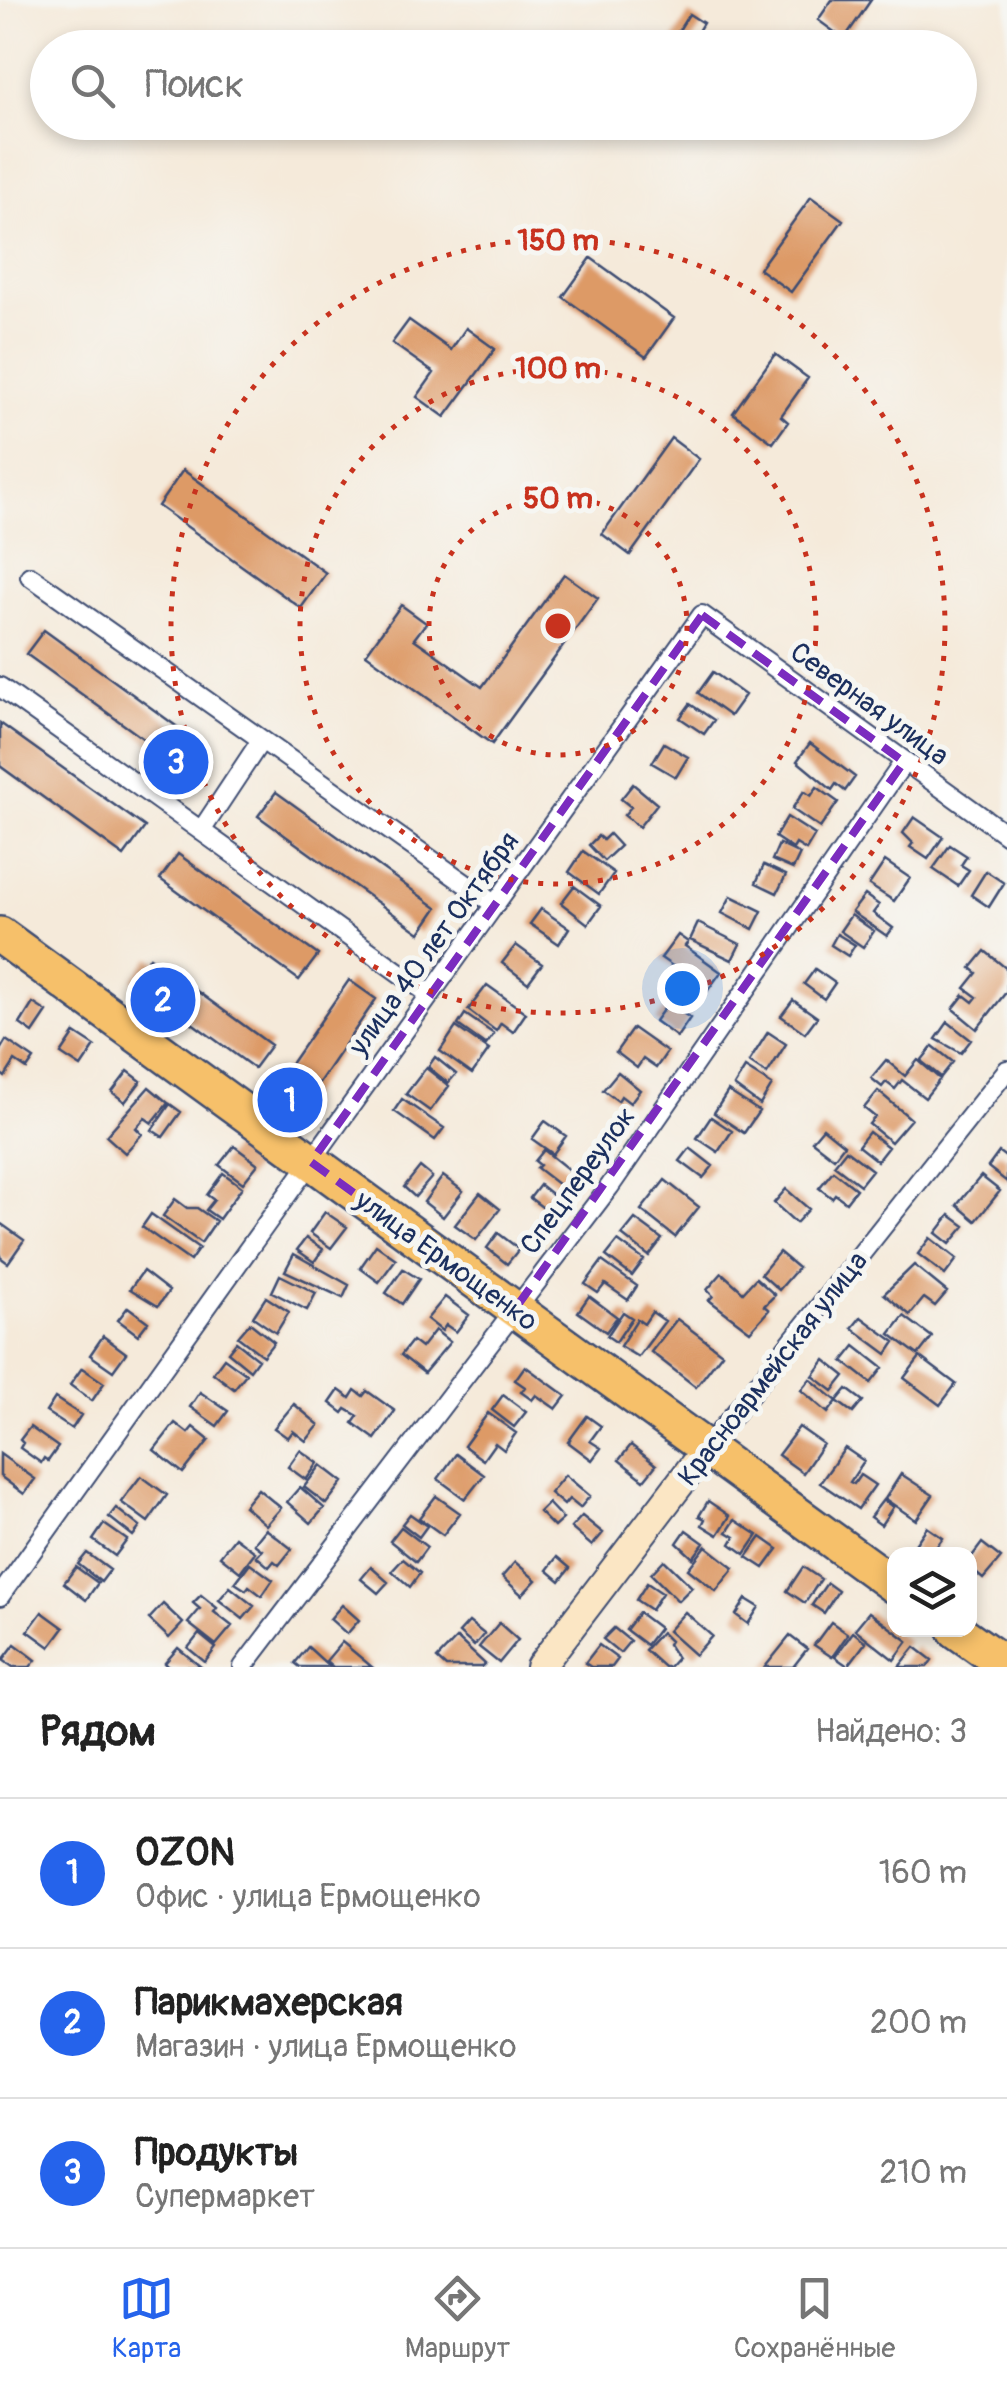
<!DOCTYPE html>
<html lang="ru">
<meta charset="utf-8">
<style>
:root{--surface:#fff;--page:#f6f6f6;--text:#222;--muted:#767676;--line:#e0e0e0;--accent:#2563eb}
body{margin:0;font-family:Pangolin,sans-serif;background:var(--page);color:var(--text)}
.controls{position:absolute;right:30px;bottom:30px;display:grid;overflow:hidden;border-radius:20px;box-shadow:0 5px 15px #0003}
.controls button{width:90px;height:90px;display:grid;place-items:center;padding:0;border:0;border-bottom:2px solid var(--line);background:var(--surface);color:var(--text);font:50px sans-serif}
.you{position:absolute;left:682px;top:988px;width:35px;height:35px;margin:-25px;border:8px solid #fff;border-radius:50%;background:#1a73e8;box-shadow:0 0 0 15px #1a73e833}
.badge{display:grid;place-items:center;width:65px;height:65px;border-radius:50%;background:var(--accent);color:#fff;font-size:32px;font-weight:700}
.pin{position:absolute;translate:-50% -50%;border:5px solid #fff;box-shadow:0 2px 10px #0006}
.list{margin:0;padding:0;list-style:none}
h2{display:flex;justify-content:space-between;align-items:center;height:130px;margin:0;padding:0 40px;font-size:42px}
h2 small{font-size:32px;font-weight:400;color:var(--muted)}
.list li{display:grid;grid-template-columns:65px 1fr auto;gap:30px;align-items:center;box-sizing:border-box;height:150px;padding:0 40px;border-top:2px solid var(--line)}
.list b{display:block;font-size:38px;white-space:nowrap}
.list p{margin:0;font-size:32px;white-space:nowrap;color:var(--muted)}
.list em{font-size:32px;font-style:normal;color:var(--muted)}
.icon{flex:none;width:55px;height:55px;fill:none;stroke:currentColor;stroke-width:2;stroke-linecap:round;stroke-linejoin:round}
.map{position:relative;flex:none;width:1007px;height:1667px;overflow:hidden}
.search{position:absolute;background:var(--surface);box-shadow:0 5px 15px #0003;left:30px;right:30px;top:30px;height:110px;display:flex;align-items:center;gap:25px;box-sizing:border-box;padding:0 35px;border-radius:55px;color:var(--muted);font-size:38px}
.sheet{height:580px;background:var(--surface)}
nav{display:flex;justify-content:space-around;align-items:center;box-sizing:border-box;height:140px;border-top:2px solid var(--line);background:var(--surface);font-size:28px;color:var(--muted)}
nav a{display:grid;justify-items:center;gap:5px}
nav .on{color:var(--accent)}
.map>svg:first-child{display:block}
</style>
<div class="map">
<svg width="1007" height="1667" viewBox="0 0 1007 1667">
<rect width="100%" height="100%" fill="#f6f6f2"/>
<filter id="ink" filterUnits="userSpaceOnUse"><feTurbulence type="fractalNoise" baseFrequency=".01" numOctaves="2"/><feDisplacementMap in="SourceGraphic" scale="20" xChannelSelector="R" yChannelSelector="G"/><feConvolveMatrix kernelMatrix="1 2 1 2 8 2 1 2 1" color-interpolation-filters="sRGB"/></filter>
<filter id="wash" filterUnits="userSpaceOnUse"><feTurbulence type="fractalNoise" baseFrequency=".0048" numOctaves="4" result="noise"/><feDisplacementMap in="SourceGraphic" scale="40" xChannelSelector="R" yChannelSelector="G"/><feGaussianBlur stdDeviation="2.25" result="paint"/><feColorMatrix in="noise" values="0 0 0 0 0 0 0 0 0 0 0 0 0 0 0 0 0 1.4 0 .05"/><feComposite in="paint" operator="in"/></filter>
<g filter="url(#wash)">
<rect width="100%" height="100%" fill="#f5eada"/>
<g id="blocks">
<!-- building -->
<path fill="#dd9a66" d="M832,0H871L844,39L818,20Z
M689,14L703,23L688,48H678L671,43Z
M811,197L843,220L791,292L759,269Z
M591,258L674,318L646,357L563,297Z
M409,320L451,350L466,328L495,349L445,417L417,397L434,373L392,343Z
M775,354L808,378L781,416L788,422L773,443L733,413Z
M671,438L699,459L630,555L602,534Z
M183,470L326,573L301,608L158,506Z
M564,574L598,598L492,744L366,654L401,605L426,623L414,639L482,687Z
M44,630L205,747L188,771L26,654Z
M713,672L745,695L730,716L698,693Z
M690,704L714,720L704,734L680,718Z
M0,723L145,827L124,856L0,766Z
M664,743L688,757L676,777L652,763Z
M810,743L855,777L845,791L836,784L832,790L797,761Z
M633,784L657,804L639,827L624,815L631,807L621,799Z
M817,787L838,802L820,828L792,809L804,791L811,796Z
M276,792L437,908L420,933L258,816Z
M787,817L815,835L806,850L796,844L793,849L775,837Z
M914,817L943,837L928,859L910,847L913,843L903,833Z
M609,834L620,846L604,861L589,845L598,836L603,840Z
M779,844L800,854L793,869L772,860Z
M950,845L967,856L961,865L969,870L958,886L933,869Z
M583,851L614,873L599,894L569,872Z
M178,854L318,955L299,980L160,879Z
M885,861L910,878L894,901L869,885Z
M764,865L786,875L777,893L756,883Z
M986,871L1004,883L989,907L971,895Z
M574,886L601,906L588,924L561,903Z
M865,895L879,905L873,913L893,928L887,936L852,912Z
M731,896L762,911L753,929L722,913Z
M541,909L569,928L559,944L530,924Z
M851,915L874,931L863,947L840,931Z
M698,923L740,944L732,960L690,940Z
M837,934L855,945L848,956L831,945Z
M678,935L688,942L685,946L721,972L703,997L690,987L687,991L674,982L681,972L661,958Z
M516,945L542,964L528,983L502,963Z
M985,951L1007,969V991L977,1029L953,1009L964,995L973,1002L977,997L965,988L977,973L971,968Z
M150,957L271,1045L254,1068L133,980Z
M815,969L835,983L824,999L804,984Z
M349,980L376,999L299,1112L271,1093Z
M487,985L526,1013L513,1032L501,1023L496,1031L468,1010Z
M793,1000L817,1017L805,1033L781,1016Z
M33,1003L47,1012L33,1033L20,1024Z
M668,1003L690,1018L677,1037L655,1021Z
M465,1014L494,1034L486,1045L458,1025Z
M948,1022L971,1040L961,1053L936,1039Z
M456,1027L489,1050L472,1074L440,1051Z
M633,1028L667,1052L656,1068L643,1059L637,1068L616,1052Z
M768,1032L786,1044L767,1074L749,1062Z
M75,1033L95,1046L81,1067L61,1054Z
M6,1040L34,1059L27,1069L15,1061L5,1077L0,1073V1050Z
M933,1046L953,1062L941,1077L921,1061Z
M435,1057L456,1074L448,1083L428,1067Z
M886,1060L905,1076L918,1060L940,1079L925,1098L902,1080L895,1089L886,1082L882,1087L871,1078Z
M426,1068L449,1086L430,1111L406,1094Z
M745,1068L772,1085L760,1105L734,1086Z
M128,1071L141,1081L125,1102L112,1092Z
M618,1072L640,1090L630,1103L621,1096L618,1101L603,1090Z
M149,1087L168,1103L152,1123L145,1118L136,1128L142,1134L125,1153L106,1136Z
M728,1091L759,1111L744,1133L714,1113Z
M878,1091L911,1119L891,1142L869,1124L875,1117L864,1108Z
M402,1099L444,1128L435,1140L394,1111Z
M170,1104L181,1112L163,1137L152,1130Z
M711,1117L732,1131L718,1152L697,1138Z
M545,1121L566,1136L553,1154L532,1139Z
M823,1128L844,1145L834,1158L812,1141Z
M869,1132L888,1147L877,1161L858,1146Z
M234,1146L258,1164L243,1183L219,1165Z
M690,1148L713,1166L703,1178L680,1161Z
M544,1150L574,1174L563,1188L537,1168L540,1165L535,1161Z
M846,1150L872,1170L860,1185L834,1165Z
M999,1152L1007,1158V1182L988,1167Z
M420,1167L432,1177L415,1197L404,1187Z
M833,1171L856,1189L846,1202L835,1194L832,1198L819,1188Z
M223,1173L242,1187L219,1219L206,1210L214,1200L207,1195Z
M443,1176L463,1191L443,1217L424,1202Z
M981,1176L1000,1191L976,1221L957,1205Z
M665,1180L699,1207L675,1237L641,1210Z
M540,1185L555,1197L546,1210L530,1198Z
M786,1189L809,1209L796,1223L774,1203Z
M480,1193L500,1209L476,1240L455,1225Z
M175,1199L187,1208H197L216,1221L201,1243L163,1216Z
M325,1212L347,1227L331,1248L310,1233Z
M151,1214L199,1248L190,1261L142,1227Z
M950,1215L965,1226L950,1244L936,1233Z
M635,1219L662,1239L649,1256L622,1235Z
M0,1223L24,1240L8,1263L0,1257Z
M498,1233L519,1249L507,1264L487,1248Z
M306,1238L323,1249L314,1262L297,1250Z
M930,1238L957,1259L945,1275L918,1254Z
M618,1241L644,1260L632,1276L606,1256Z
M376,1245L396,1259L379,1282L360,1268Z
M779,1252L798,1268L779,1290L761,1274Z
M294,1254L349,1285L343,1298L285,1271Z
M602,1261L637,1286L628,1300L605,1284L598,1293L585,1284Z
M914,1265L947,1292L935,1306L924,1298L910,1315L884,1294Z
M403,1269L419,1279L402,1304L386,1293Z
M143,1271L169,1291L158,1306L130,1289Z
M722,1273L743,1292L756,1278L775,1295L764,1306L769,1310L750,1331L709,1300L713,1296L707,1290Z
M280,1275L316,1293L307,1310L272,1292Z
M589,1296L617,1317L606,1332L578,1312Z
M266,1297L289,1312L276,1333L253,1317Z
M445,1297L469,1315L456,1332L446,1325L442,1331L427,1319Z
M128,1307L148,1322L138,1335L118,1320Z
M623,1312L632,1318L616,1342L607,1336Z
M652,1312L665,1321L638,1357L620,1346L637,1319L644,1324Z
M904,1316L932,1337L918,1355L890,1334Z
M861,1317L895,1342L887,1354L852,1328Z
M677,1319L722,1353L696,1387L651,1352Z
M250,1323L274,1342L263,1356L238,1337Z
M435,1330L450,1342L424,1373L401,1355L412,1341L421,1348Z
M103,1336L126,1353L113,1371L90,1355Z
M236,1342L258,1359L250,1370L228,1352Z
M855,1346L883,1368L871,1383L843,1361Z
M920,1357L956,1384L940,1405L904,1378Z
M224,1358L246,1374L234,1389L213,1373Z
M825,1360L845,1376L833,1391L813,1376Z
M525,1366L566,1396L556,1409L536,1395L532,1400L521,1392L525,1387L515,1380Z
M82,1368L104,1383L92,1401L70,1385Z
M810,1379L837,1401L828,1413L801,1390Z
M847,1389L863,1401L853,1413L837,1401Z
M339,1390L350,1398L355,1390L363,1396L367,1391L395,1411L375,1439L353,1423L358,1416L346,1409L343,1413L330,1403Z
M200,1392L228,1411L217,1426L190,1407Z
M503,1395L526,1412L514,1427L492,1410Z
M55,1398L81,1415L72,1429L46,1412Z
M294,1404L319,1425L306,1441L293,1431L288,1438L274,1428Z
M488,1413L516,1433L504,1450L495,1443L483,1460L464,1446Z
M587,1416L601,1426L590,1441L601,1448L592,1460L568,1442Z
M175,1423L188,1433L193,1427L209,1440L183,1473L154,1450Z
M30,1427L58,1447L48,1461L44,1458L41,1463L20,1448L23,1443L20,1440Z
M799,1427L823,1444L803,1473L778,1455Z
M631,1445L656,1465L644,1480L619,1460Z
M845,1448L864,1461L850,1482L854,1484L860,1475L875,1485L858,1509L820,1483Z
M300,1450L318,1463L306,1480L288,1467Z
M0,1454L35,1479L24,1494L0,1476Z
M456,1454L484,1475L465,1499L438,1479Z
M321,1465L343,1482L326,1504L304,1487Z
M901,1474L933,1495L916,1520L885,1499Z
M565,1475L590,1496L580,1508L569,1499L564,1505L550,1493Z
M141,1476L167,1495L148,1522L121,1502Z
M300,1487L324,1508L311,1523L287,1502Z
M258,1489L281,1508L266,1525L244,1506Z
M436,1496L460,1513L443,1535L419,1518Z
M883,1500L893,1507L881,1525L870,1517Z
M708,1501L730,1516L718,1535L702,1525L705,1519L699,1516Z
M548,1503L563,1519L554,1527L539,1512Z
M116,1508L140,1527L133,1536L109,1517Z
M410,1514L427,1526L419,1537L402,1524Z
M582,1516L603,1533L592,1546L571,1528Z
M735,1520L758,1535L745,1554L731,1544L735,1537L727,1532Z
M104,1524L127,1540L115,1556L93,1540Z
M401,1527L427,1547L416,1562L390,1541Z
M927,1527L943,1538L931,1554H919L912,1549Z
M266,1529L292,1549L279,1565L274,1561L269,1567L256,1556L262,1550L254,1544Z
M686,1530L704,1543L693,1558L677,1543Z
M235,1537L255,1552L240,1572L220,1556Z
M761,1537L778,1549L764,1568L747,1557Z
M982,1543L1001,1558L983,1579L970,1568V1559Z
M706,1546L734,1568L716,1591L688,1569Z
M87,1553L110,1570L101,1582L78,1564Z
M557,1557L570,1568L560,1581L547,1570Z
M403,1559L420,1573L410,1587L392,1571Z
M664,1560L692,1587L678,1601L651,1574Z
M515,1562L536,1580L522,1595L502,1577Z
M250,1563L273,1580L262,1596L249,1586L246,1590L235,1583Z
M76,1567L98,1583L86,1600L64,1583Z
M371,1567L388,1582L378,1593L361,1579Z
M803,1567L821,1579L805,1603L787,1591Z
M647,1583L662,1593L651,1610L636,1600Z
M827,1583L838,1591L824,1613L812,1605Z
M230,1587L254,1606L243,1619L219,1600Z
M201,1595L217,1608L214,1612L232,1626L216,1645L188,1623L200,1609L193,1603Z
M746,1599L759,1607L748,1624L736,1615Z
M163,1604L183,1623L169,1638L149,1619Z
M342,1605L359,1620L347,1634L330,1619Z
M42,1612L64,1628L50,1647L28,1631Z
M685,1612L712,1636L695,1655L668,1631Z
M869,1612L908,1641L894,1660L855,1629Z
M639,1613L659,1628L646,1645L626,1630Z
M469,1622L484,1634L474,1646L459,1633Z
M831,1622L848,1634L832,1657L814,1645Z
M499,1623L518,1640L499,1663L479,1647Z
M614,1628L630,1641L620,1653L603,1639Z
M661,1632L670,1641L668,1644L677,1658L669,1667H664L645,1650Z
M853,1632L866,1642L848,1666L835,1657Z
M199,1634L216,1648L205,1662L188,1648Z
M790,1636L807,1649L793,1667H765Z
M457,1638L485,1664L482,1667H446L437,1659Z
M342,1642L372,1667H333L326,1661Z
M15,1644L36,1660L30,1667H13L3,1660Z
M599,1645L618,1659L612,1667H591L585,1663Z
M308,1647L330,1667H300L295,1663Z
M915,1647L932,1660L927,1667H899Z
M178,1648L201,1667H169L165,1663Z"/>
</g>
</g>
<g filter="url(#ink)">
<use href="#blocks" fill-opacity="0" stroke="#3c4b71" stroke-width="2.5"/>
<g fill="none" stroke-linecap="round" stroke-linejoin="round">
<defs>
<path id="street" d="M30,576L494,904
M0,687L429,994
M201,831L260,742
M707,1448L1007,1070
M0,1596L702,615L1007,835
M243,1667L610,1186L904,762"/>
<path id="secondary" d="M540,1667L707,1448"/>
<path id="highway" d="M0,935L894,1585
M956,1630L1007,1666"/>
</defs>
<!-- street casing -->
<use href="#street" stroke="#3c4b71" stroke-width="22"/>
<!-- secondary casing -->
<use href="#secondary" stroke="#3c4b71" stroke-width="32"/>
<!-- highway casing -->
<use href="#highway" stroke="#3c4b71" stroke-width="40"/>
<!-- street -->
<use href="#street" stroke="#fff" stroke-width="18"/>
<!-- secondary -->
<use href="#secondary" stroke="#fbe6c4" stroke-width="28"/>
<!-- highway -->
<use href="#highway" stroke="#f6c06b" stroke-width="35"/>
</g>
</g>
<!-- marked area -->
<path fill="none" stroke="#7b2cbf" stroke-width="8" stroke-dasharray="20 12" stroke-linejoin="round" d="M702,615L904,762L515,1309L311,1162Z"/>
<!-- distance rings -->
<g fill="none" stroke="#c8321e" stroke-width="5" stroke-dasharray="5 10">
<circle cx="558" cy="626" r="129"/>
<circle cx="558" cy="626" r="258"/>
<circle cx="558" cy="626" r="387"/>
</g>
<g text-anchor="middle" stroke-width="10" stroke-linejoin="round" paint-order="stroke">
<!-- street labels -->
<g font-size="28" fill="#1b2f5e" stroke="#f6f6f2">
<text transform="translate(870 703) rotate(36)" y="10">Северная улица</text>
<text transform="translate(433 943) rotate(-54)" y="10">улица 40 лет Октября</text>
<text transform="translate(577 1180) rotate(-54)" y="10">Спецпереулок</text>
<text transform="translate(447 1260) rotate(36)" y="10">улица Ермощенко</text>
<text transform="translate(772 1368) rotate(-52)" y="10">Красноармейская улица</text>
</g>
</g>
<circle cx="558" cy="626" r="15" fill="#c8321e" stroke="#f6f6f2" stroke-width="5"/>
<g font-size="30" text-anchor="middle" font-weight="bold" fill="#c8321e" stroke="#f6f6f2" stroke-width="10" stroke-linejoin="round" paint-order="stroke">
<text x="558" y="250">150 m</text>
<text x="558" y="378">100 m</text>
<text x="558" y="508">50 m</text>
</g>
</svg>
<div class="controls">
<button><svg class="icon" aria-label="layers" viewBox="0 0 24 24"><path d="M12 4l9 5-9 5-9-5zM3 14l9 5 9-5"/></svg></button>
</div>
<div class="you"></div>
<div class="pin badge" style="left:290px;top:1100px">1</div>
<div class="pin badge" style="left:163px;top:1000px">2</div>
<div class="pin badge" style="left:176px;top:762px">3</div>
<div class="search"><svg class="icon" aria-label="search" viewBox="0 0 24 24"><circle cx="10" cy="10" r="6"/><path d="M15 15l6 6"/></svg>Поиск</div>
</div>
<section class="sheet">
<h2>Рядом<small>Найдено: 3</small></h2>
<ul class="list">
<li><span class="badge">1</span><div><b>OZON</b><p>Офис · улица Ермощенко</p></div><em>160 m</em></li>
<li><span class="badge">2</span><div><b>Парикмахерская</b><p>Магазин · улица Ермощенко</p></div><em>200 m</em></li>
<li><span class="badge">3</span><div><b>Продукты</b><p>Супермаркет</p></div><em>210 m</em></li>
</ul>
</section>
<nav>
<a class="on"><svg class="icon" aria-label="map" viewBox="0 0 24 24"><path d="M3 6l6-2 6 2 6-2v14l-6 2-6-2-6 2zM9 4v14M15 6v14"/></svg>Карта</a>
<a><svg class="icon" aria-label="directions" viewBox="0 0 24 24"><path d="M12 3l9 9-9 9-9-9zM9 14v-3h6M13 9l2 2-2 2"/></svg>Маршрут</a>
<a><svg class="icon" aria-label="saved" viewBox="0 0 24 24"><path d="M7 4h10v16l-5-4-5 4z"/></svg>Сохранённые</a>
</nav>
